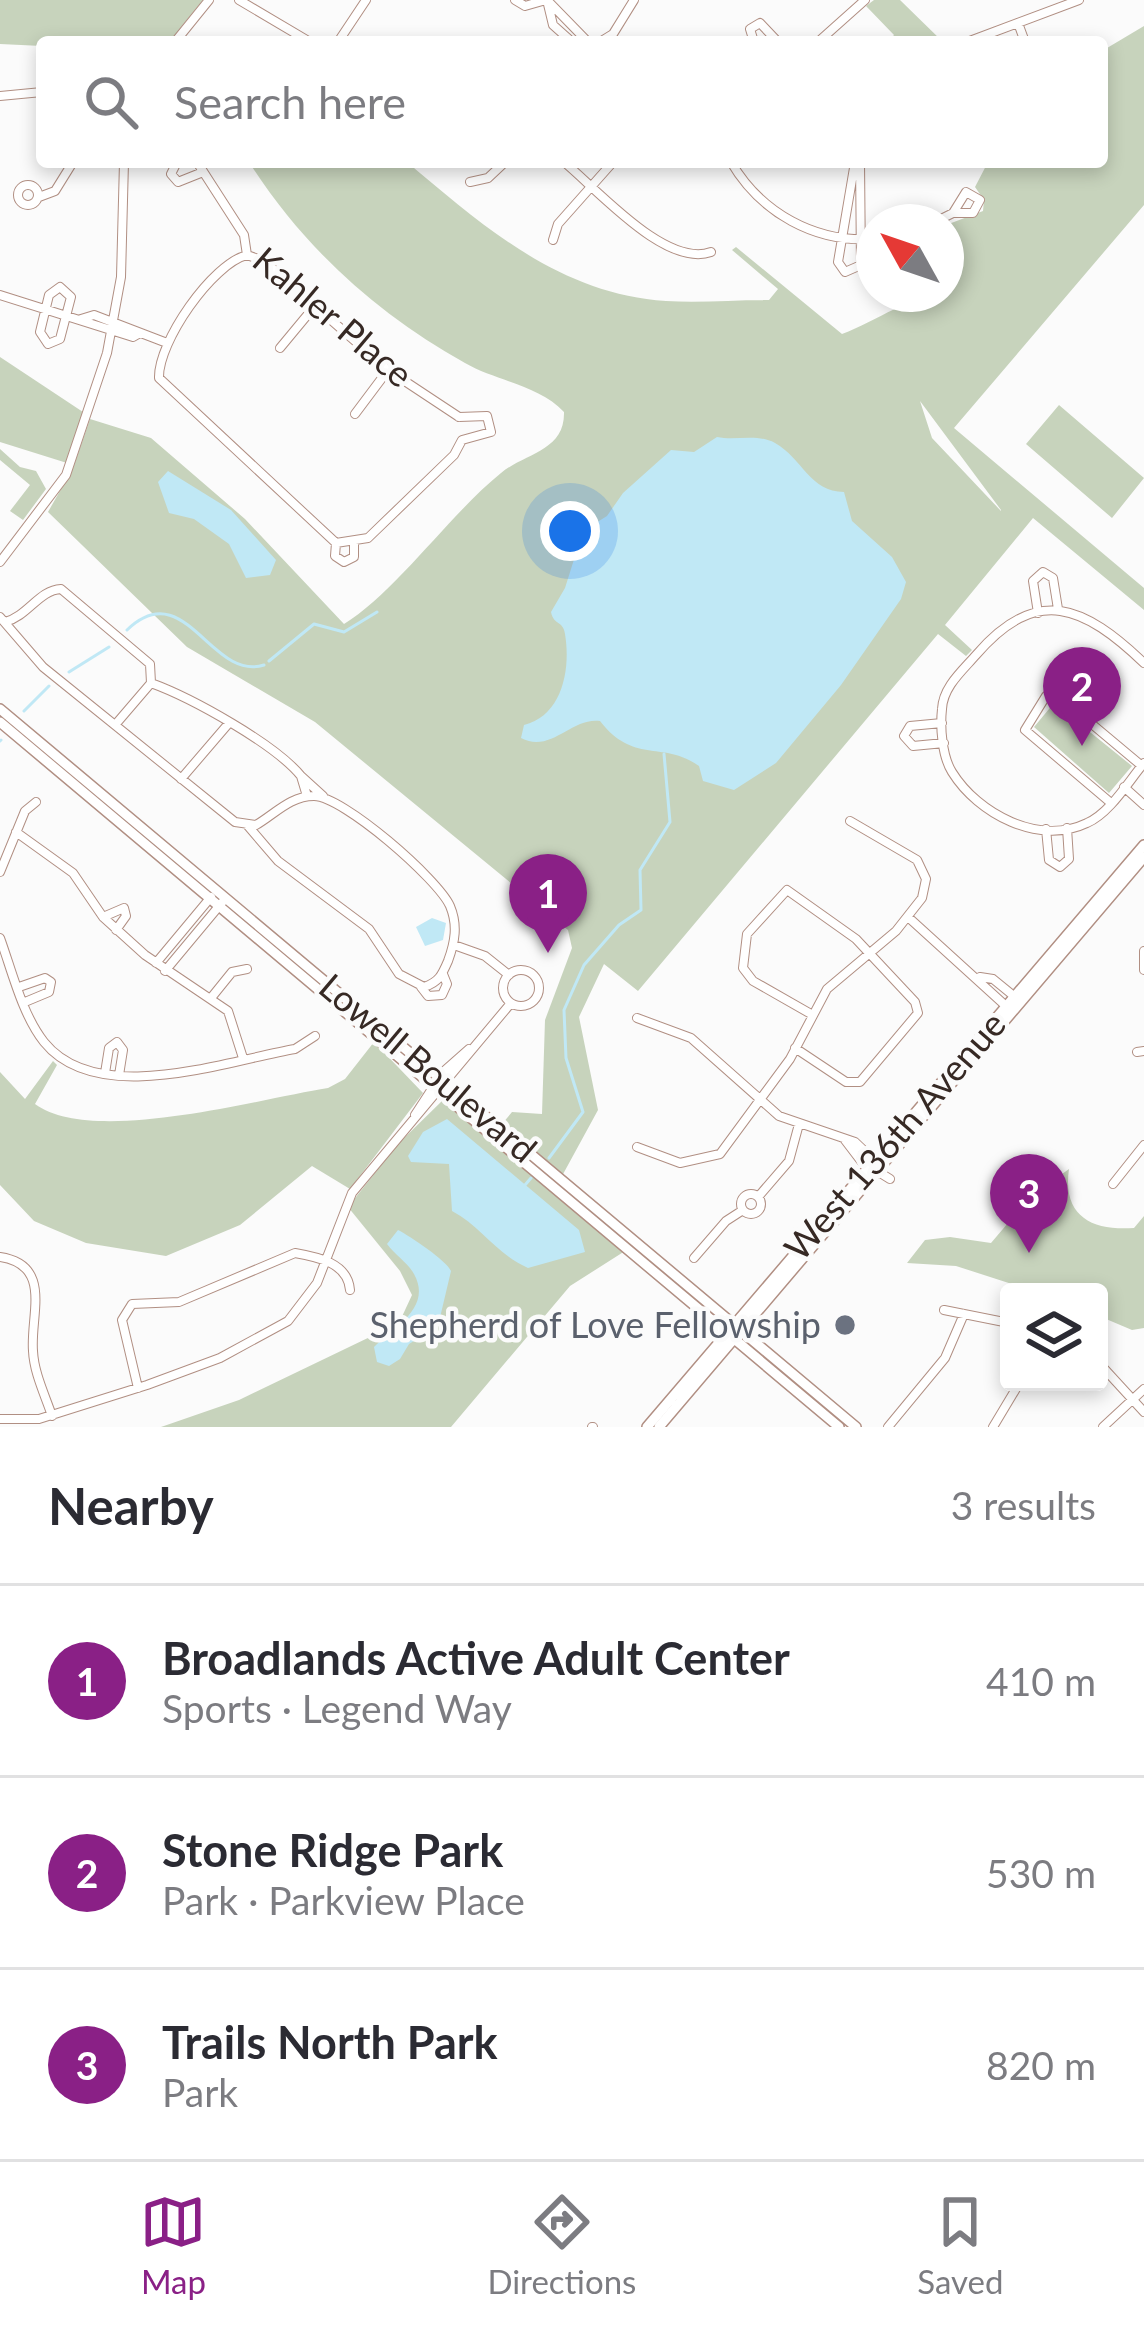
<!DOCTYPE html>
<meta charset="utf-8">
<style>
:root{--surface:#fff;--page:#f7f7f7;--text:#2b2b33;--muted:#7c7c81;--line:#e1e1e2;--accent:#8a2086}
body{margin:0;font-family:Lato,sans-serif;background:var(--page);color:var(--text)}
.controls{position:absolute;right:36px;bottom:36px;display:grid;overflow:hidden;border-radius:12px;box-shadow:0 6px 18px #0003}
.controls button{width:108px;height:108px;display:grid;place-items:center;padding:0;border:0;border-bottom:3px solid var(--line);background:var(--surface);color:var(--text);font:60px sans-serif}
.compass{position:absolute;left:856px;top:204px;width:108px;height:108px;border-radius:50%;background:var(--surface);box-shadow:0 6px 18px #0003;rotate:310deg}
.you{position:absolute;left:570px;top:531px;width:42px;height:42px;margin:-30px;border:9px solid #fff;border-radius:50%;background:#1a73e8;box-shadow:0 0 0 18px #1a73e833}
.badge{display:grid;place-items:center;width:78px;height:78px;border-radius:50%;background:var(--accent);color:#fff;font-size:39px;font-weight:700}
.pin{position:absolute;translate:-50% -99px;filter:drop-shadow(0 3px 6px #0008)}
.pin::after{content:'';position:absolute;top:63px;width:42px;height:36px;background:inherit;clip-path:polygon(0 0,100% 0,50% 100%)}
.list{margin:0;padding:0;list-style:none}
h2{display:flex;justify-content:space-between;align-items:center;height:156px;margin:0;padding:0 48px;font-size:51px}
h2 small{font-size:39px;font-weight:400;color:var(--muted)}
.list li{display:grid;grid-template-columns:78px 1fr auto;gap:36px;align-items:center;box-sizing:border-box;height:192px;padding:0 48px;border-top:3px solid var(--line)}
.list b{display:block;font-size:45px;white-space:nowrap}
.list p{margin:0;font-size:39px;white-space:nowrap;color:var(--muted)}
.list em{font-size:39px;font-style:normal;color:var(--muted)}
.icon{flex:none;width:66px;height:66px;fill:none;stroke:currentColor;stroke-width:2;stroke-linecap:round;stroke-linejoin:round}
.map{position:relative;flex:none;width:1144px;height:1427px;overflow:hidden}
.search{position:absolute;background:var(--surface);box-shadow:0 6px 18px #0003;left:36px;right:36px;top:36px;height:132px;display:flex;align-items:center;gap:30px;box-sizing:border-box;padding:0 42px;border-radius:12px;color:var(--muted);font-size:45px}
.sheet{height:732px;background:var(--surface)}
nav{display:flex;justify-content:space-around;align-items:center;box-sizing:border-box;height:168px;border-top:3px solid var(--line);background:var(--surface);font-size:33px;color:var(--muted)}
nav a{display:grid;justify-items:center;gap:6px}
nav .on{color:var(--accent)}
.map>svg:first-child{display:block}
</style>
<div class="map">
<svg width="1144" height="1427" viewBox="0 0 1144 1427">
<rect width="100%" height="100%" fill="#fbfbfb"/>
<!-- green -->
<path fill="#c7d3bc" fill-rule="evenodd" d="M0,0H203L169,42H42V46L0,44Z
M874,0H900L943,42H888L894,35L866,6Z
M1144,26V205L954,428L1144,588V610L1033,518L945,625L972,650L966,656L938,634L638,991L604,964L579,1017L598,1110L562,1176L502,1124L512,1112L542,1114L545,1020L572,948L568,930L315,722L187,647L48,512L73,468L90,419L151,438L245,519L344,624C395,593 451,513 501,473C525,453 565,451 564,412C539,385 496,381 465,363C377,314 303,247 249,162H407C484,227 560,294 666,301C700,303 735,300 769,300L778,289L732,250L736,247L842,334C877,321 912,294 946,294V267L961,246L946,233V225L983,211L984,200L975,187L988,162H1102V51ZM920,401L1001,510V511L932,438Z
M0,357L83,412L67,463L0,442Z
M1059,405L1144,478L1112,518L1026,444Z
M0,449L20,467L36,471L46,489L23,520L10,511L30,485L0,460Z
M1054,703L1132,766L1109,793L1034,727Z
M374,1042L423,1093L350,1189L312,1166L240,1225L166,1256L86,1243L34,1221L0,1185V1072L25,1099L53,1061L57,1065L35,1104C92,1146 258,1099 328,1088L345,1079Z
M443,1100L625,1251L570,1286L451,1427H161L239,1400L399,1323L412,1295L400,1271L348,1207L398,1144Z
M1069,1169C1062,1216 1092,1231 1134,1228L1144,1216V1328L1132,1330L1099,1316V1292H1037L956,1266L907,1263L925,1240L950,1237L991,1243L1030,1197Z"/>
<!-- water -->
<path fill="#c0e8f5" d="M717,437C736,441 757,433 775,443C802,458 810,492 844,492L852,521L892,557L906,582L901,599L841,685L776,763L734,790L703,781L699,766C663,740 634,765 600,721C571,717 551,754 521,738L524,725C562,716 571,670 565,634C563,620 554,626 551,612L565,588L583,531L607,516L623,493L671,450L694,452Z
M168,471L231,510L276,560L270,575L246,578L229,544L194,519L169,513L158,482Z
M432,918L446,923L443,940L425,946L416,927Z
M447,1119L579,1230L585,1252L528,1268C496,1254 482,1227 452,1211L449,1164L411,1162L408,1156L423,1132Z
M398,1230C410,1236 447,1261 451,1271L438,1326L409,1344L400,1359L389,1366L377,1362L374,1347C392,1328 433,1308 414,1274C408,1263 395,1255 387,1244Z"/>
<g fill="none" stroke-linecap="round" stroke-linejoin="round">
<!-- stream -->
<path stroke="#c0e8f5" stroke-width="3" d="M127,630C185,574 211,682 264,665
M269,661L314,624L344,632L377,612
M69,672L109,647
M24,711L49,686
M0,741L1,740
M549,1158L583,1112L566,1058L564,1010L584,965L619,925L641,910L640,870L670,822L664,754
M525,1185L531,1178"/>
<defs>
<path id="minor" d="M239,0L310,42
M515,0L525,6L546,0
M547,0L588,42
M547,0L553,25L572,42
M1018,23L1025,42
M175,42L209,0
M338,42L366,0
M600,42L613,34L634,0
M754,42L750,29L760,23L778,42
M818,42L865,0
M967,42L1079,0
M0,96L42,92
M177,162L171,174L178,182L203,172
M197,162L244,235L247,255
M564,162C599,191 666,268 711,252
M731,162C761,213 815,243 874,239
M855,162L838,262L845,272L861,265L860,162
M470,182L488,178L505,162
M18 195a10 10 0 1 1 20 0a10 10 0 1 1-20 0Z
M39,197L55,191L73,162
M935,222L953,213H973L980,200L966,192L953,213
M553,240L558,224L613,162
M247,255C212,264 158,342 159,378L336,543L368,538L454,455L462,440L491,432L487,416L459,417
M247,255L264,261L388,370L459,417
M60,287L71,297L60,339L48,344L40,332L49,295Z
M0,295L133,337L140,333
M81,319L94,315L167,343
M280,348L314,307
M355,414L388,370
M336,543L335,556L344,562L354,557V544
M0,562L66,475L107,353L121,277L124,162
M1038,613L1033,581L1043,572L1053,578L1058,609
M0,617L43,667L235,822L256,825C275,814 290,796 314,796C343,796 438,879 450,906C458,925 455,942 448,961C442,975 439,982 424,987L399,974L369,929L278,861L248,826
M5,622C28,616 39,590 61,589L150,664L151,683
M1144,663C1084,606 1037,584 976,655C962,671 943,687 942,709C940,727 942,756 952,772C978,814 1039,846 1087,823C1110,813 1128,782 1144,763
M151,683C192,698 275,744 301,776
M942,723L910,726L904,736L913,746L944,743
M115,725L151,683
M181,779L229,723
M1124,787L1144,805
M307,796L301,776L323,796
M1111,803L1025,730L1046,696L1056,694L1142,766
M1046,829L1049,860L1060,867L1069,859L1067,828
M16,832L73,873L103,917L145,955L228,1011L243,1058
M0,872L25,811L36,802
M103,917L124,908L126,916L116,930
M908,917L1007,1007
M0,938C12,971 22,1014 44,1042C97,1108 226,1061 295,1049L315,1036
M454,945L485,956L509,975
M1144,951V970
M156,963L211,897
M503 988a18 18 0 1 1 36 0a18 18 0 1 1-36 0Z
M165,971L225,899
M980,977L993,979L1015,997
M19,987L45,978L51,982L49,992L25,1002
M421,987L428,996L442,995L447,984L443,974
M211,998L232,972L247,969
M637,1018L691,1038L779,1116L855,1142L876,1162
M795,1048L846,1082H860L918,1013L915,1002L856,939L787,890L747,934L743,968L753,981L811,1014
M1137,1052L1144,1051
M105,1073L109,1048L117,1042L123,1050L119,1075
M415,1115L443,1072L469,1049
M845,1140L861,1161L890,1179
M637,1147L680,1163L720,1154L790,1059L827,989L896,931L922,898L926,879L917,860L850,821
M1113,1184L1144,1145
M741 1204a10 10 0 1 1 20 0a10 10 0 1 1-20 0Z
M758,1197L789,1161L799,1124
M0,1257C53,1265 30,1315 33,1351C34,1373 45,1395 52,1416
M694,1258L726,1221L743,1210
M944,1310L1009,1323
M1099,1363L1144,1412
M138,1388L122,1320L132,1304L179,1302L295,1253C318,1257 348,1263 350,1290
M0,1419H39L147,1385L220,1358L288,1321L317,1283L352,1193L511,1003
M592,1427H593
M888,1427L945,1358L964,1314
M993,1427L1020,1382
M1103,1427L1144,1389"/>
<path id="secondary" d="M0,709L856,1427
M0,722L839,1427
M647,1427L1144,845
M659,1427L1144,857"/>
</defs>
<!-- minor casing -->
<use href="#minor" stroke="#b18f83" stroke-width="10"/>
<!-- secondary casing -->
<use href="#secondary" stroke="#b18f83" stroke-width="12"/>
<!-- minor -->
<use href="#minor" stroke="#fff" stroke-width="8"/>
<!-- secondary -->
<use href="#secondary" stroke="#fff" stroke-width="9"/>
</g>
<!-- markers -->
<circle fill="#6b7280" stroke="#fbfbfb" stroke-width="4.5" cx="845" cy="1325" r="12"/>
<g text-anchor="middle" stroke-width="9" stroke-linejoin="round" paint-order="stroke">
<!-- street labels -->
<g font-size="36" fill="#362924" stroke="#fbfbfb">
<text transform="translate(333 317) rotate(40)" y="13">Kahler Place</text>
<text transform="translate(428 1068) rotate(40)" y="13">Lowell Boulevard</text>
<text transform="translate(895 1136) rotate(-49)" y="13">West 136th Avenue</text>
</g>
<!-- worship labels -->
<g font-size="36" fill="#5b616d" stroke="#fbfbfb" text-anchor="end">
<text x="821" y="1338">Shepherd of Love Fellowship</text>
</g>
</g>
</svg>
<div class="controls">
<button><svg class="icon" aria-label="layers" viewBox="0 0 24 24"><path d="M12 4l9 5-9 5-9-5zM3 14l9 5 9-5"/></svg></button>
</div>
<svg class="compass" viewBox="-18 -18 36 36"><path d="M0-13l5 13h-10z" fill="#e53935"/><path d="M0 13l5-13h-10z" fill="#7c7c81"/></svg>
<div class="you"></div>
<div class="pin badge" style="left:548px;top:953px">1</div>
<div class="pin badge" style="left:1082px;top:746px">2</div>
<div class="pin badge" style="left:1029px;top:1253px">3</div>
<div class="search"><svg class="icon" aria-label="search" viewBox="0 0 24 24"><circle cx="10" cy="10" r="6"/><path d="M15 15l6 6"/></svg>Search here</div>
</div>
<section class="sheet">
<h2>Nearby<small>3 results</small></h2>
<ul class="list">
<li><span class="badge">1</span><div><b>Broadlands Active Adult Center</b><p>Sports · Legend Way</p></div><em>410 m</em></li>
<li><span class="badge">2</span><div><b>Stone Ridge Park</b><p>Park · Parkview Place</p></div><em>530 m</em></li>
<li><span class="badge">3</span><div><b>Trails North Park</b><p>Park</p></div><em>820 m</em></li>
</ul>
</section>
<nav>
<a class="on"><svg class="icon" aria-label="map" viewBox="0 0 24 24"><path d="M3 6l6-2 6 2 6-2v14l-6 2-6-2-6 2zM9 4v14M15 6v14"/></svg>Map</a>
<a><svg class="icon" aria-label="directions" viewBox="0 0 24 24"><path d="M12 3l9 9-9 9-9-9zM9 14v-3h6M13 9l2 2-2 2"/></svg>Directions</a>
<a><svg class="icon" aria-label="saved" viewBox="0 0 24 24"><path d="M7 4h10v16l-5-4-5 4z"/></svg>Saved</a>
</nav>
